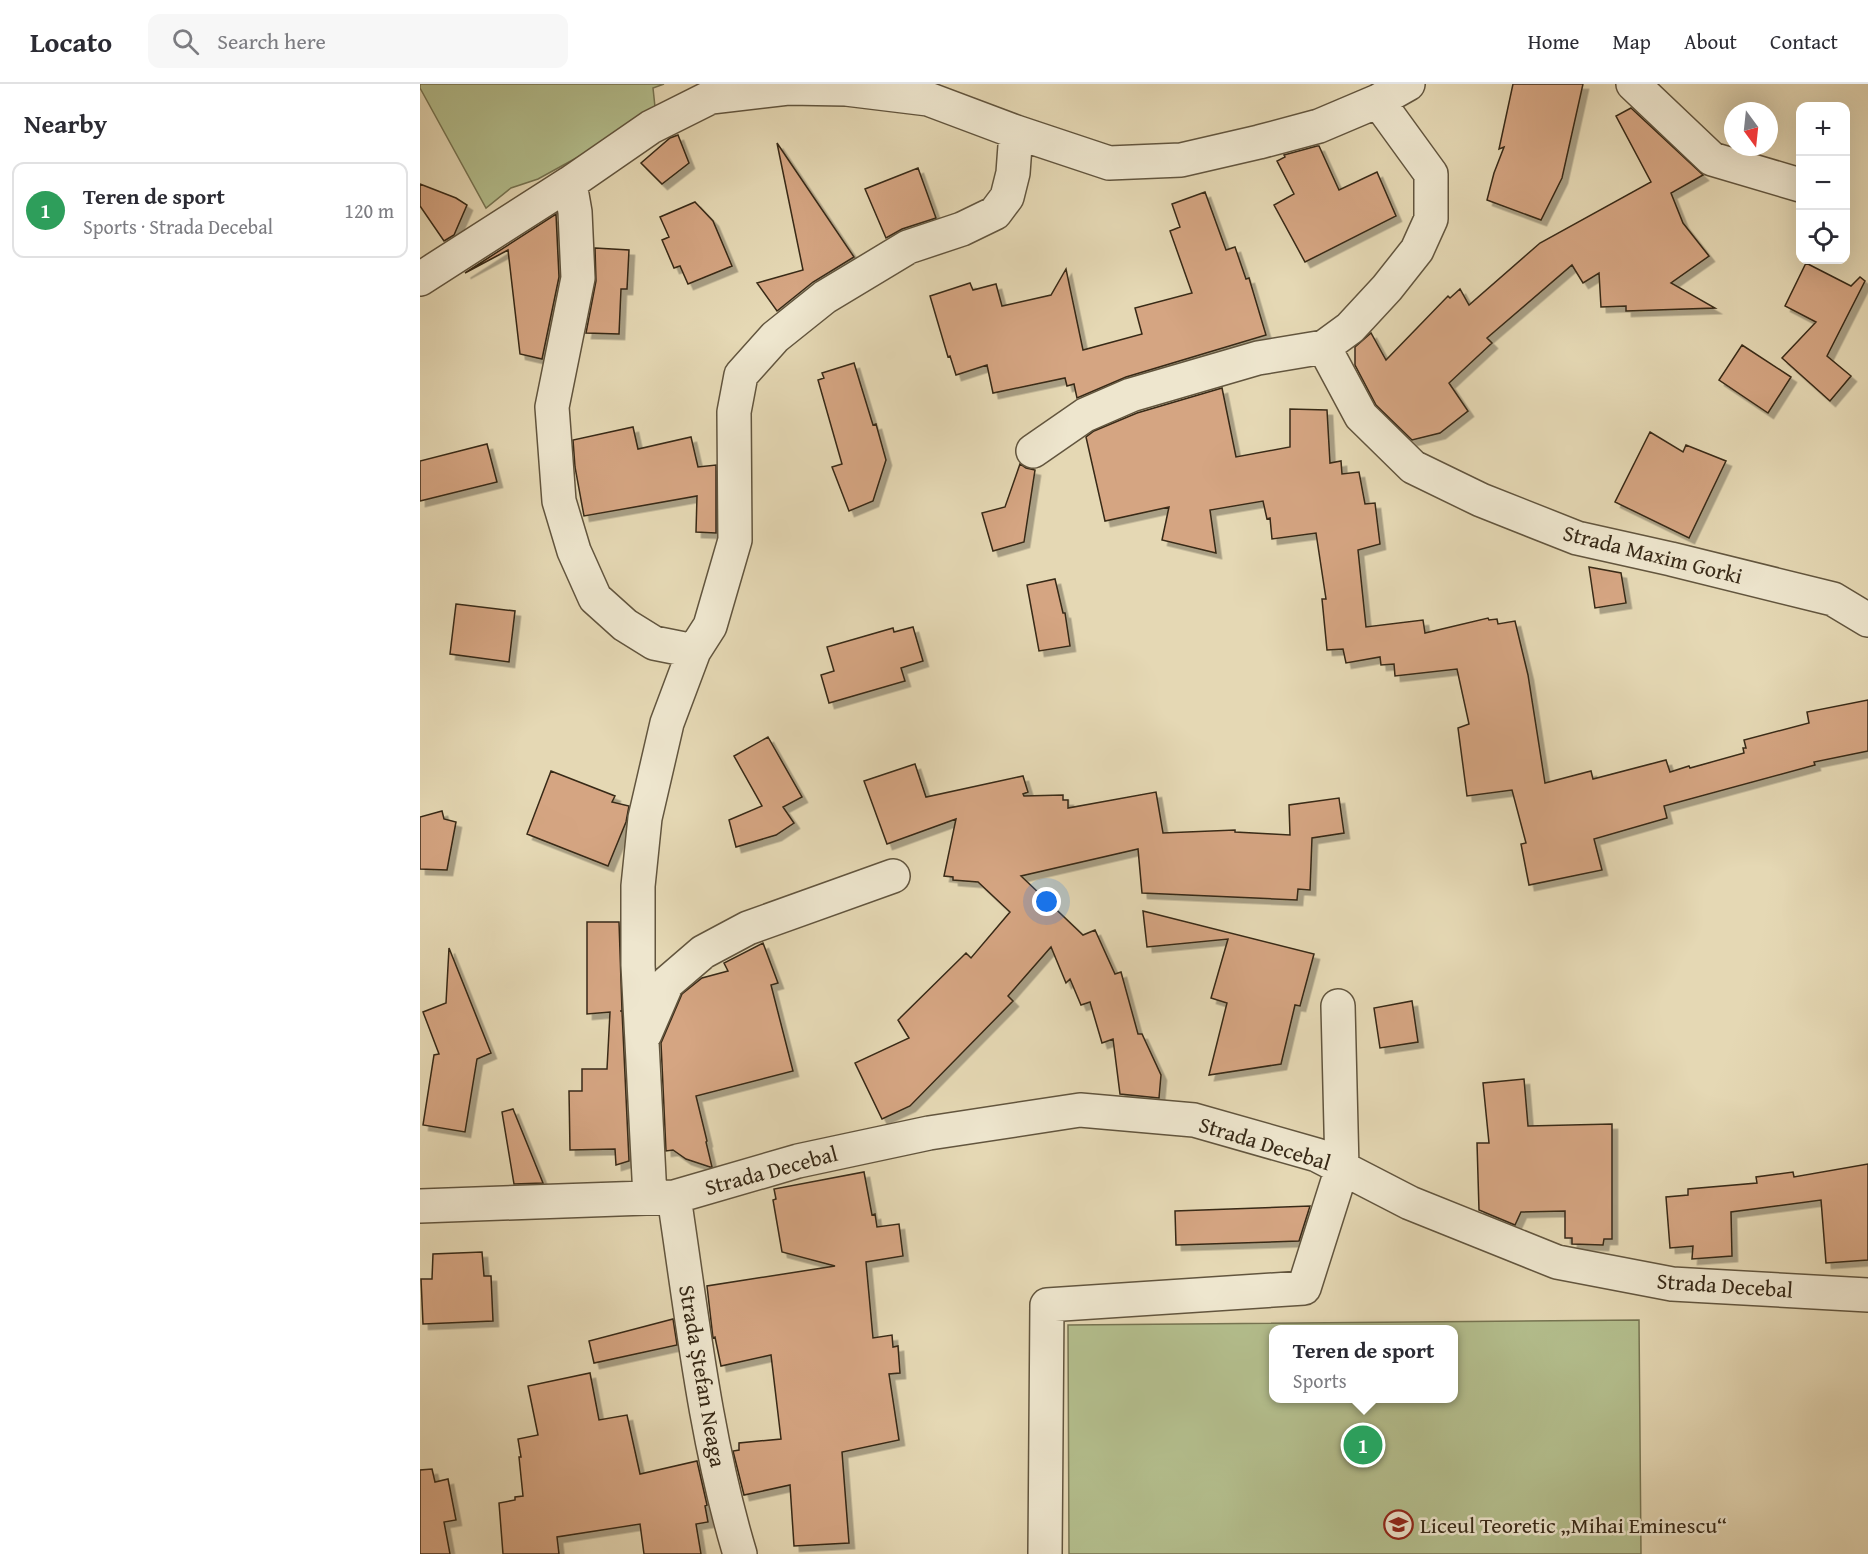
<!DOCTYPE html>
<meta charset="utf-8">
<style>
:root{--surface:#fff;--page:#f7f7f7;--text:#2b2b33;--muted:#7c7c81;--line:#e1e1e2;--accent:#0b8043}
body{margin:0;font-family:"Gentium Book Plus",serif;background:var(--page);color:var(--text)}
.controls{position:absolute;right:18px;top:18px;display:grid;overflow:hidden;border-radius:12px;box-shadow:0 6px 24px #0002}
.controls button{width:54px;height:54px;display:grid;place-items:center;padding:0;border:0;border-bottom:2px solid var(--line);background:var(--surface);color:var(--text);font:30px sans-serif}
.compass{position:absolute;left:1304px;top:18px;width:54px;height:54px;border-radius:50%;background:var(--surface);box-shadow:0 6px 24px #0002;rotate:165deg}
.you{position:absolute;left:627px;top:818px;width:21px;height:21px;margin:-15px;border:4px solid #fff;border-radius:50%;background:#1a73e8;box-shadow:0 0 0 9px #1a73e833}
.badge{display:grid;place-items:center;width:39px;height:39px;border-radius:50%;background:var(--accent);color:#fff;font-size:20px;font-weight:700}
.pin{position:absolute;translate:-50% -50%;border:3px solid #fff;box-shadow:0 2px 6px #0006}
.popup{position:absolute;left:849px;top:1241px;width:189px;height:78px;box-sizing:border-box;display:grid;place-content:center;border-radius:12px;background:var(--surface);filter:drop-shadow(0 2px 4px #0005);font-size:20px;white-space:nowrap;color:var(--muted)}
.popup b{font-size:22px;color:var(--text)}
.popup::after{content:'';position:absolute;left:50%;top:100%;margin-left:-12px;border:12px solid transparent;border-top-color:var(--surface)}
.list{margin:0;padding:0;list-style:none}
h2{display:flex;justify-content:space-between;align-items:center;height:78px;margin:0;padding:0 24px;font-size:26px}
h2 small{font-size:20px;font-weight:400;color:var(--muted)}
.list li{display:grid;grid-template-columns:39px 1fr auto;gap:18px;align-items:center;box-sizing:border-box;height:96px;margin:0 12px 12px;padding:0 12px;border:2px solid var(--line);border-radius:12px}
.list b{display:block;font-size:22px;white-space:nowrap}
.list p{margin:0;font-size:20px;white-space:nowrap;color:var(--muted)}
.list em{font-size:20px;font-style:normal;color:var(--muted)}
.icon{flex:none;width:33px;height:33px;fill:none;stroke:currentColor;stroke-width:2;stroke-linecap:round;stroke-linejoin:round}
.map{position:relative;flex:none;width:1448px;height:1470px;overflow:hidden}
header{display:flex;align-items:center;gap:36px;box-sizing:border-box;height:84px;padding:0 30px;background:var(--surface);border-bottom:2px solid var(--line)}
header strong{font-size:28px}
nav{display:flex;gap:33px;margin-inline-start:auto;font-size:21px}
.search{width:420px;height:54px;background:var(--page);display:flex;align-items:center;gap:15px;box-sizing:border-box;padding:0 21px;border-radius:12px;color:var(--muted);font-size:22px}
main{display:flex}
aside{flex:1;background:var(--surface)}
.map>svg:first-child{display:block}
</style>
<header>
<strong>Locato</strong>
<div class="search"><svg class="icon" aria-label="search" viewBox="0 0 24 24"><circle cx="10" cy="10" r="6"/><path d="M15 15l6 6"/></svg>Search here</div>
<nav><a>Home</a><a>Map</a><a>About</a><a>Contact</a></nav>
</header>
<main>
<aside>
<h2>Nearby<small></small></h2>
<ul class="list">
<li><span class="badge" style="background:#2e9e5b">1</span><div><b>Teren de sport</b><p>Sports · Strada Decebal</p></div><em>120 m</em></li>
</ul>
</aside>
<div class="map">
<svg width="1448" height="1470" viewBox="0 0 1448 1470">
<defs>
<filter id="shadow"><feDropShadow dx="5.5" dy="5.5" stdDeviation="0" flood-color="#0004"/></filter>
</defs>
<rect width="100%" height="100%" fill="#e5d8b4"/>
<filter id="stains"><feTurbulence type="fractalNoise" baseFrequency=".00333" numOctaves="4"/><feColorMatrix values="0 0 0 0 .2 0 0 0 0 .09 0 0 0 0 .02 0 0 0 .5 -.17"/></filter>
<radialGradient id="worn" r=".72"><stop offset=".6" stop-color="#630" stop-opacity="0"/><stop offset="1" stop-color="#630" stop-opacity=".3"/></radialGradient>
<!-- green -->
<path fill="#b4bf8e" stroke="#767452" stroke-width="1.5" fill-rule="evenodd" d="M0,0H244L233,4L235,23L169,67L118,95L91,104L66,124L0,4Z
M1219,1236L1221,1470H649L648,1241ZM853,1246H1033V1314H853Z"/>
<!-- building -->
<path fill="#d5a582" stroke="#372917" stroke-width="1.5" filter="url(#shadow)" d="M1093,0H1163L1142,94L1121,136L1067,116L1074,89L1084,63L1079,65Z
M1211,24L1283,91L1251,109L1263,139L1289,172L1251,199L1295,224L1206,227V222L1181,223L1179,189L1163,199L1152,181L1067,254L1072,259L1029,299L1048,327L1020,349L992,356L956,321L935,281V263L951,249L966,276L1028,212L1030,214L1040,205L1049,221L1120,159L1231,98L1196,32Z
M258,51L269,79L242,100L221,79L250,54Z
M357,59L434,173L393,198L357,227L337,199L383,186Z
M897,62H899L919,106L957,88L976,132L885,178L854,121L874,110L857,77L865,73L864,71Z
M498,84L516,134L482,145L466,154L445,105Z
M0,100L36,114L47,121L34,151L24,157L0,122Z
M785,108L806,166L815,163L826,195L829,194L846,251L706,293L657,314L654,300L647,302L645,294L573,309L567,281L536,291L530,272L528,273L510,212L550,199L553,206L576,200L582,222L631,211L646,185L663,266L722,250L715,224L772,209L750,147L760,143L752,120Z
M275,118L293,137L312,182L268,200L260,182L254,184L242,156L249,153L240,133Z
M136,130L139,193L122,275L100,270L88,166L45,189Z
M175,164L209,166L207,205H201L199,250L166,249L176,197Z
M1386,179L1431,202L1440,193L1445,197L1407,272L1431,292L1410,317L1362,274L1396,238L1365,222Z
M1322,261L1371,293L1348,329L1299,296Z
M434,279L453,341L456,340L466,376L453,417L429,427L412,383L422,380L398,296L404,294L402,289Z
M802,304L816,373L870,363V325L907,326L910,379L921,377L922,390L939,388L945,420L955,419L960,460L938,466L946,543L1003,536L1005,549L1068,534L1069,536L1077,535L1078,540L1095,537L1108,591L1125,699L1171,687L1173,695L1246,676L1250,688L1269,682L1270,684L1324,669L1323,664H1326L1324,656L1389,639L1387,628L1448,616V667L1394,678L1395,681L1244,722L1247,734L1174,755L1182,786L1109,801L1101,760L1106,759L1092,706L1047,712L1038,644L1049,640L1037,585L975,592L974,580L961,581L960,573L926,579L923,565L907,566L902,515H906L896,449L852,455L850,434L847,435L843,417L790,426L796,469L742,456L749,423L685,437L666,353L674,347L717,329Z
M213,343L218,365L271,353L278,383L296,381V449L276,448L277,412L164,432L155,383L153,356Z
M1230,348L1263,368L1266,361L1306,377L1269,454L1195,418Z
M67,360L77,398L0,417V377Z
M600,380L606,384L615,386L604,458L573,467L562,429L585,423Z
M1169,483L1201,489L1206,519L1175,524Z
M635,495L643,529H645L650,562L619,567L607,501Z
M36,520L95,527L89,578L30,570Z
M493,543L503,577L481,584L485,597L409,619L401,591L414,587L407,563L473,544L474,548Z
M348,653L382,713L363,723L374,739L356,751L316,763L309,736L342,722L314,672Z
M495,680L506,713L603,692L608,708L603,710L604,712L643,711V716H648V724L736,708L743,749L815,746V748L870,751L869,721L919,714L924,749L892,754L890,806L878,805L877,816L722,809L718,765L601,792L663,851L675,846L695,890L701,888L718,950H722L741,991L739,1014L700,1010L693,955L682,959L670,918L661,921L650,895L646,899L631,863L588,912L593,917L490,1022L462,1035L435,979L489,954L478,936L546,869L551,874L590,828L558,798L533,796V793L524,792L536,735L467,760L444,697Z
M131,687L195,712L192,718L209,722L206,738L188,782L107,750Z
M22,727L24,735L36,738L27,786L0,785V733Z
M723,827L894,870L880,922L875,921L861,980L789,991L807,919L791,914L808,855L727,863Z
M167,838H199L202,927H200H202L209,1077L196,1081L195,1065L150,1066L149,1007H162V985H187L190,928L167,930Z
M343,859L358,899L351,901L373,987L276,1012L287,1057L286,1058L292,1083H290L266,1075L253,1066L246,1067L241,959L262,910L282,894L308,887L304,879Z
M29,864L71,969L57,975L45,1048L3,1041L14,971L19,970L3,928L26,919Z
M992,917L998,958L960,964L954,924Z
M1104,995L1108,1042L1192,1040V1155H1184L1183,1161L1152,1160V1154H1145V1127L1101,1128L1095,1141L1059,1126L1057,1059H1069L1063,999Z
M93,1025L123,1099L94,1100L82,1028Z
M1448,1080V1176L1406,1179L1401,1116L1311,1128L1312,1172L1272,1175L1273,1162L1250,1164L1246,1113L1268,1111V1105L1337,1099L1336,1093L1373,1088L1374,1093Z
M444,1088L452,1131L455,1130L457,1143L479,1140L483,1172L446,1178L453,1254L472,1251L473,1263L478,1262L480,1289L469,1290L479,1356L422,1368L429,1459L374,1462L370,1401L324,1411L313,1367L319,1366V1359L361,1355L351,1271L301,1282L295,1253L293,1254L287,1202L415,1182L362,1168L353,1116L356,1115L354,1105Z
M890,1122L879,1157L756,1161L755,1127Z
M62,1168L64,1192H71L73,1237L3,1240L1,1195H12L13,1170Z
M253,1235L257,1261L174,1279L169,1257Z
M170,1289L179,1336L207,1331L220,1390L277,1377L287,1421L285,1422L288,1438L276,1440L281,1470H224L220,1440L137,1453L139,1470H83L79,1419L95,1416V1413L103,1412L99,1373H101L98,1355L118,1351L108,1302Z
M12,1385L15,1398L28,1395L36,1436L24,1438L30,1470H0V1386Z"/>
<g fill="none" stroke-linecap="round" stroke-linejoin="round">
<defs>
<path id="minor" d="M1213,0L1292,75L1380,101
M150,99L155,128L158,194L132,323L139,417L154,467L175,514L205,541L234,559L274,567L290,542L315,456L314,328L321,291L355,253L405,213L488,163L542,145L575,129L587,113L593,89L596,48
M0,195L150,99L231,43L291,13L368,4L426,5L508,15L596,48L689,79L761,76L839,58L899,42L958,17L988,0
M904,263L930,244L967,204L997,166L1011,135V90L958,17
M613,367L665,331L711,311L838,274L904,263L941,332L993,383L1061,416L1157,454L1251,475L1413,515L1448,536
M225,950L247,899L283,868L328,844L473,792
M230,1113L218,881V802L225,734L247,639L274,567
M254,1113C272,1232 285,1354 320,1470
M0,1122L254,1113L378,1077L509,1049L660,1026L774,1036L897,1071L990,1119L1137,1178L1252,1200L1448,1211
M625,1470L627,1221L884,1204L922,1084L918,922"/>
</defs>
<!-- minor casing -->
<use href="#minor" stroke="#62553e" stroke-width="36"/>
<!-- minor -->
<use href="#minor" stroke="#eee6ce" stroke-width="33"/>
</g>
<!-- icons -->
<defs>
<symbol id="school-ring" viewBox="-11 -11 22 22"><circle r="9.5" fill="#eee6ce" stroke="#8f2418" stroke-width="1.5"/><path d="M0-5L7-2L0 1L-7-2ZM-4 1L0 2.5L4 1V4Q0 6-4 4Z" fill="#8f2418"/></symbol>
</defs>
<g fill-rule="evenodd">
<use href="#school-ring" x="962" y="1424" width="33" height="33"/>
</g>
<g text-anchor="middle" stroke-width="5" stroke-linejoin="round" paint-order="stroke">
<!-- street labels -->
<g font-size="22" fill="#372917" stroke="#eee6ce">
<text transform="translate(1233 470) rotate(14)" y="8">Strada Maxim Gorki</text>
<text transform="translate(845 1059) rotate(17)" y="8">Strada Decebal</text>
<text transform="translate(351 1086) rotate(-15)" y="8">Strada Decebal</text>
<text transform="translate(1305 1201) rotate(4)" y="8">Strada Decebal</text>
<text transform="translate(283 1292) rotate(80)" y="8">Strada Ștefan Neaga</text>
</g>
<!-- poi labels -->
<g font-size="22" fill="#372917" stroke="#eee6ce" text-anchor="start">
<text x="1000" y="1449">Liceul Teoretic „Mihai Eminescu“</text>
</g>
</g>
<rect width="100%" height="100%" filter="url(#stains)"/>
<rect width="100%" height="100%" fill="url(#worn)"/>
</svg>
<div class="controls">
<button>+</button>
<button>−</button>
<button><svg class="icon" aria-label="locate" viewBox="0 0 24 24"><circle cx="12" cy="12" r="6"/><path d="M12 2v4M12 18v4M2 12h4M18 12h4"/></svg></button>
</div>
<svg class="compass" viewBox="-18 -18 36 36"><path d="M0-13l5 13h-10z" fill="#e53935"/><path d="M0 13l5-13h-10z" fill="#7c7c81"/></svg>
<div class="you"></div>
<div class="pin badge" style="left:943px;top:1361px;background:#2e9e5b">1</div>
<div class="popup"><b>Teren de sport</b>Sports</div>
</div>
</main>
